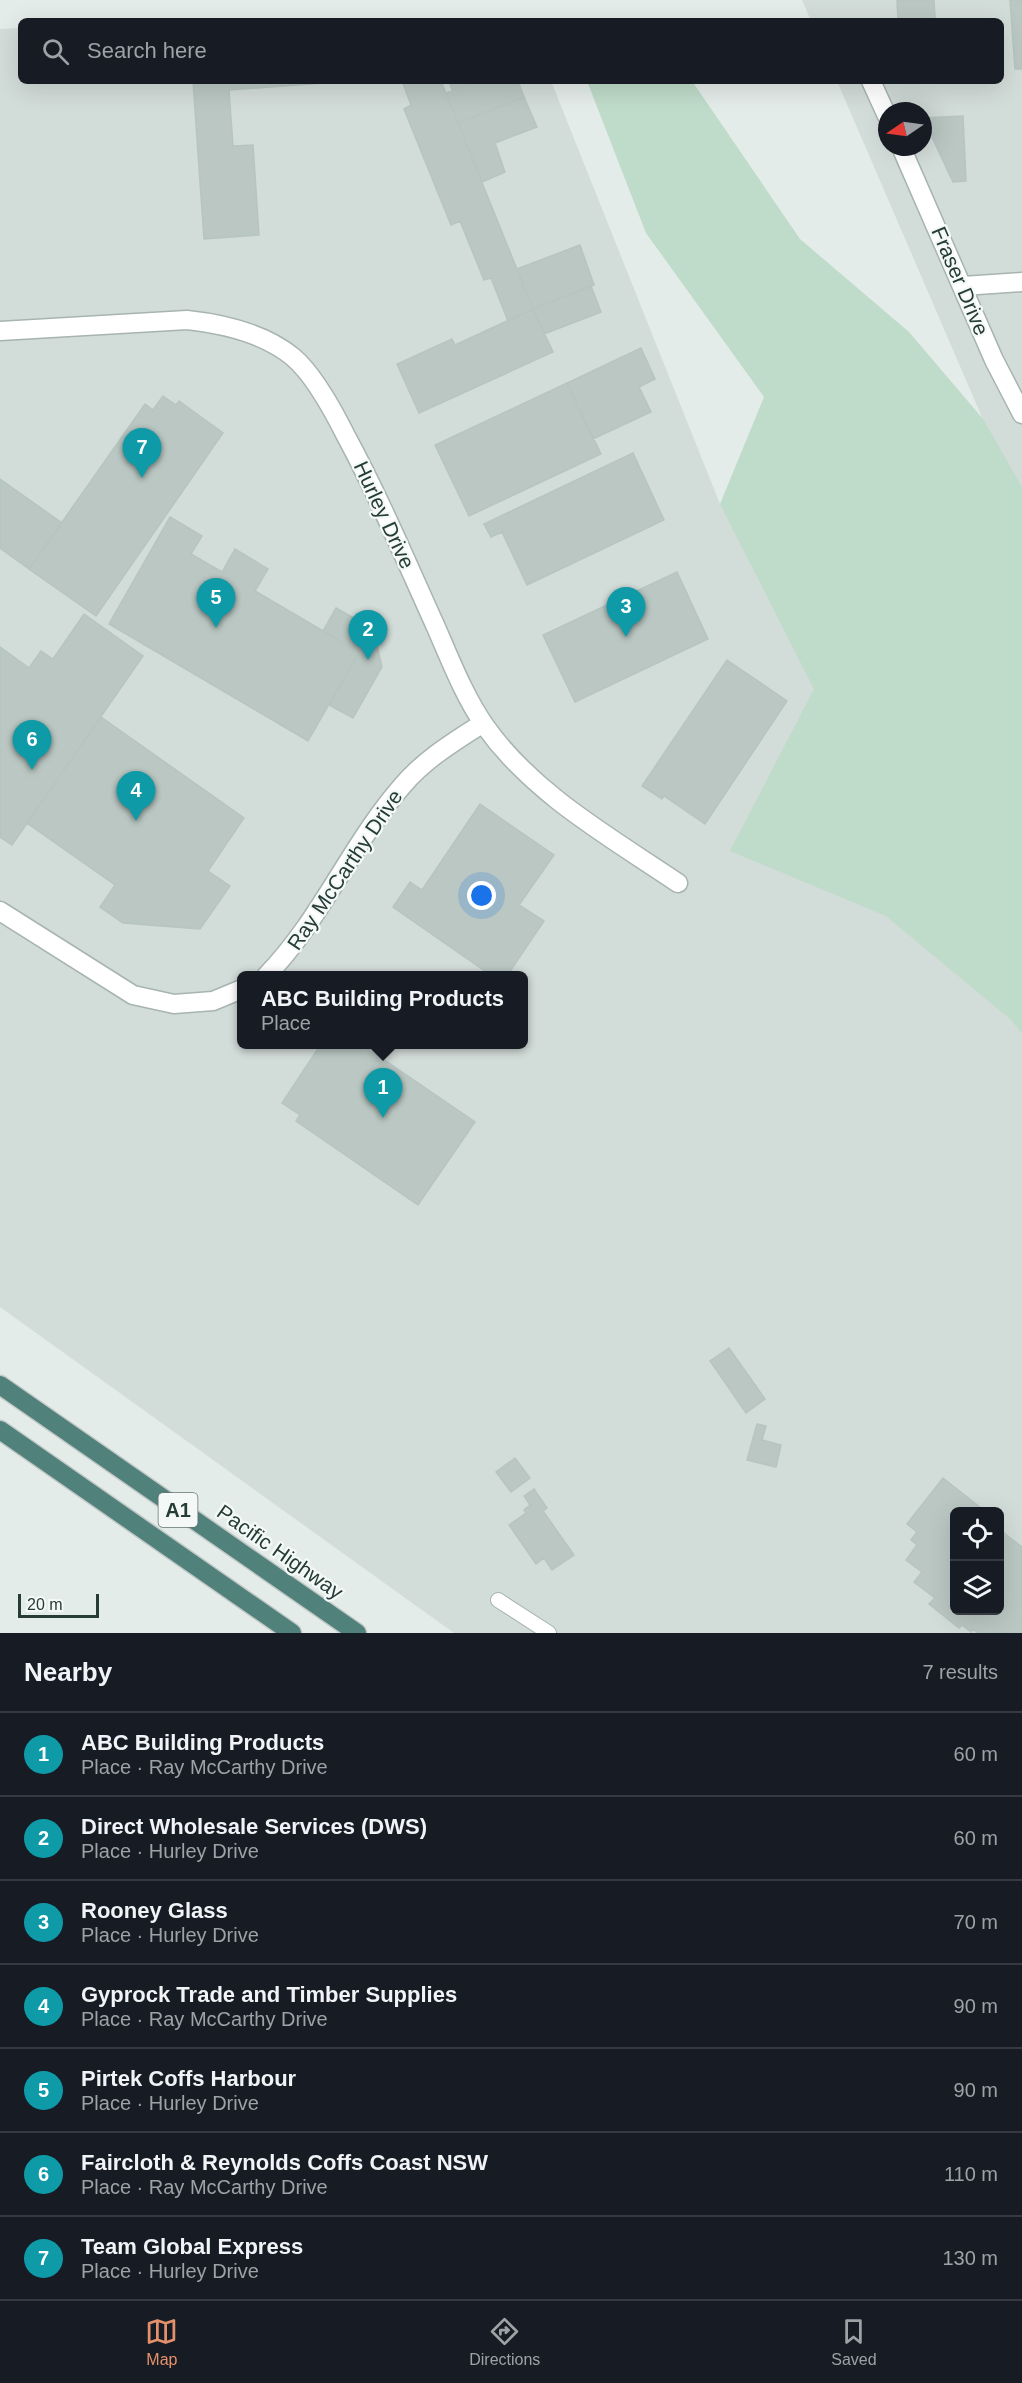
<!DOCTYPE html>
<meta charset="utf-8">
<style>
:root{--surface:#171b24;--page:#242831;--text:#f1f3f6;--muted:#9ea1a6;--line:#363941;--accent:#e4916b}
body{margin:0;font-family:Helvetica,sans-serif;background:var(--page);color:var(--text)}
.controls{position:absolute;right:18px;bottom:18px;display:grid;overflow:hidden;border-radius:9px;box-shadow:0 6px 24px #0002}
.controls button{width:54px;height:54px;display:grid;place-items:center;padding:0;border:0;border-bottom:2px solid var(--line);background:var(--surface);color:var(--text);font:30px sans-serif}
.compass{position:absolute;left:878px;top:102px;width:54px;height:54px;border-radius:50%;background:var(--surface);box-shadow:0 6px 24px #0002;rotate:257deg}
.scale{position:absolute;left:18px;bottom:15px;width:81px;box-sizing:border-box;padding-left:6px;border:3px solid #253c37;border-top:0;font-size:16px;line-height:21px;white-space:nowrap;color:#253c37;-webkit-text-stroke:4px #f4f9f7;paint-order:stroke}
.you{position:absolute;left:482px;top:896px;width:21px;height:21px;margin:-15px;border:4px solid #fff;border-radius:50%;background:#1a73e8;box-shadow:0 0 0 9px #1a73e833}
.badge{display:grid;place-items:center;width:39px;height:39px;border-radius:50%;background:var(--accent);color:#fff;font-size:20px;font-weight:700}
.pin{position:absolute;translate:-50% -50px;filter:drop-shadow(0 2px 3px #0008)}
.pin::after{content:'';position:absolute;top:32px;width:21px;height:18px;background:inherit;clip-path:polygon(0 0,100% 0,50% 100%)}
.popup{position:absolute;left:237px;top:971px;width:291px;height:78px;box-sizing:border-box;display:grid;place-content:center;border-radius:9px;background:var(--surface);filter:drop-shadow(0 2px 4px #0005);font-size:20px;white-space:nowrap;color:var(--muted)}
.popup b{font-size:22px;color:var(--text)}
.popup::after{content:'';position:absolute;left:50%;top:100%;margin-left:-12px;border:12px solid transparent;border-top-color:var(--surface)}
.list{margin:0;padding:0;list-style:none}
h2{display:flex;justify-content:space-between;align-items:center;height:78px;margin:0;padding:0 24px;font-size:26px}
h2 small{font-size:20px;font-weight:400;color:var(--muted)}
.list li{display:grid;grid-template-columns:39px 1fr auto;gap:18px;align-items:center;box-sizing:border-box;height:84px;padding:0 24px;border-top:2px solid var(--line)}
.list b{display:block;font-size:22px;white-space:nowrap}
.list p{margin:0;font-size:20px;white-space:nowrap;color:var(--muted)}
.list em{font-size:20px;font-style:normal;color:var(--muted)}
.icon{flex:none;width:33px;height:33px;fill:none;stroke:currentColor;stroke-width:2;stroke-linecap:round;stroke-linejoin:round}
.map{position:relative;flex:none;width:1022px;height:1633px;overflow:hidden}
.search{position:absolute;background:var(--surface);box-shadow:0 6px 24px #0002;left:18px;right:18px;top:18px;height:66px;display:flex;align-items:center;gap:15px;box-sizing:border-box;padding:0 21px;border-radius:9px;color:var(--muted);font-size:22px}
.sheet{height:666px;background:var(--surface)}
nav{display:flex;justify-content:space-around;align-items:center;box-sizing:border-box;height:84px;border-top:2px solid var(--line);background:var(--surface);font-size:16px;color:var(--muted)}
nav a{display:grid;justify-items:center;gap:3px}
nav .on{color:var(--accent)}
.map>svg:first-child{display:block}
</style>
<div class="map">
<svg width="1022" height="1633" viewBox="0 0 1022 1633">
<rect width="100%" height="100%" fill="#e4ece9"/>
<!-- built -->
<path fill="#d2dcd8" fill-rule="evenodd" d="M802,0H1022V487L994,445L837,81H1001V21H811ZM887,111H923V147H887Z
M525,18L526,21H365Z
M21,28V81H551L720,504L1010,1019L1022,1034V1633H454L0,1307V29ZM242,976H524V1044H242ZM954,1512H1000V1610H954Z"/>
<!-- green -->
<path fill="#bfdbc9" d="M587,81H692L800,239L909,332L983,419L1022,487V1034L1010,1019L886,916L730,851L814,689L720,504L764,397L646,233Z"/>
<!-- building -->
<path fill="#bac7c2" stroke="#b7c5c0" stroke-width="1.5" d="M897,0H934L935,18L898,20Z
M1010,0H1022V69H1015Z
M193,81H351L229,90L233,146L253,145L259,235L204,239Z
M402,81H441L533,309L508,321L491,278L484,280L460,221L451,225L404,109L411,105Z
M449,81H477L452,90Z
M477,81H518L524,97L458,123L446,93Z
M524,97L537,127L495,143L505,172L482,182L458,123Z
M963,116L966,181L953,182L923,118Z
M580,245L594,285L533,309L517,269Z
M591,286L601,312L544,334L533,309Z
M533,309L553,352L419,413L397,364L452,339L455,345Z
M641,348L655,379L639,387L651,412L593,439L567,383Z
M567,383L601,454L469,516L435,445Z
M163,396L176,405L179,401L223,433L96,616L29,569L145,404L153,410Z
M633,453L664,520L527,585L502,532L491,537L484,524Z
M0,479L62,523L29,569L0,548Z
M170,517L202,536L191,554L222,572L235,549L268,569L255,591L359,652L308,741L109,624Z
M677,572L708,639L575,702L543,635Z
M336,608L373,629L382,667L353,718L329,705L359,652L323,631Z
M84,614L143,656L12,845L0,837V647L29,668L41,651L53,659Z
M727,660L787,701L705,824L664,796L662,799L642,786Z
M101,717L244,818L208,871L230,886L200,929L123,923L100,907L115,885L27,823Z
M480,804L554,855L519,905L544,921L507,976H492L393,907L410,882L422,890Z
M321,1044H361L475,1122L418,1205L296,1121L300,1115L282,1103Z
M729,1348L765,1399L746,1413L710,1361Z
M757,1424L766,1426L762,1440L781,1445L776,1467L747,1460Z
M515,1458L530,1478L511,1492L496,1472Z
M943,1478L986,1512H954V1610H1000V1530L1022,1547V1633H978L973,1629L971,1632L962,1625L959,1628L929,1604L935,1598L914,1582L922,1572L906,1560L917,1545L911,1540L917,1532L907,1524Z
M534,1489L547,1508L543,1511L574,1555L552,1570L544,1558L536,1564L509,1525L526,1513L524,1510L530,1505L524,1496Z"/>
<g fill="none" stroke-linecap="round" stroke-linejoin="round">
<defs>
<path id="service" d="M498,1600L549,1633"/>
<path id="minor" d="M871,81L887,116
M901,147L994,360L1022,414
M963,286L1022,282
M0,331L187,320C224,324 264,333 293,357C313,374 334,412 346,436C379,497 406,561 435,625C450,659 464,696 485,726C533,794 610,837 678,883
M0,911L133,995L174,1004L213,1001L242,989
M266,976C321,920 351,844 403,785C425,759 455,741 483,723"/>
<path id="trunk" d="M0,1385L357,1633
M0,1430L292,1633"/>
</defs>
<!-- service casing -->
<use href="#service" stroke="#a7b4b0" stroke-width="16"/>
<!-- minor casing -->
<use href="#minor" stroke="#a7b4b0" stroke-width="21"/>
<!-- trunk casing -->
<use href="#trunk" stroke="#c2c8c7" stroke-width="21"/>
<!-- service -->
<use href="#service" stroke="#fff" stroke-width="14"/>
<!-- minor -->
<use href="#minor" stroke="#fff" stroke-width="18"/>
<!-- trunk -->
<use href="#trunk" stroke="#50817a" stroke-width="18"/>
</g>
<g text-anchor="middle" stroke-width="4.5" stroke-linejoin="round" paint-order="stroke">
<!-- shield labels -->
<rect fill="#f4f9f7" stroke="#637571" stroke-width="1.5" x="158.5" y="1493" width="39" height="34" rx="4.5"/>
<g font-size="20" font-weight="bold" fill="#253c37">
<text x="178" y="1517">A1</text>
</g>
<!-- street labels -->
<g font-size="21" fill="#253c37" stroke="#f4f9f7">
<text transform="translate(960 281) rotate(67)" y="7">Fraser Drive</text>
<text transform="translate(384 515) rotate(65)" y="7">Hurley Drive</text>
<text transform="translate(345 870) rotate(-56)" y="7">Ray McCarthy Drive</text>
<text transform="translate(280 1552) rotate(35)" y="7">Pacific Highway</text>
</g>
</g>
</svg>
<div class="controls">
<button><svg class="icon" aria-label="locate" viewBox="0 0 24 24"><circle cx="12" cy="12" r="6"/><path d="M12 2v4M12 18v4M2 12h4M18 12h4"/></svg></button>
<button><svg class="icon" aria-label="layers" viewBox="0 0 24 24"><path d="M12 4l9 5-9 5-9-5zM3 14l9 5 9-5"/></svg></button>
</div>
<svg class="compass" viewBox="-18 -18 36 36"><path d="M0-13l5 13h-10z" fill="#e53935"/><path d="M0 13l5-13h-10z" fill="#9ea1a6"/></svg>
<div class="scale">20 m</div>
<div class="you"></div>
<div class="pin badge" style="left:383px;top:1118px;background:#0f9aa8">1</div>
<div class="popup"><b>ABC Building Products</b>Place</div>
<div class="pin badge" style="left:368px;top:660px;background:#0f9aa8">2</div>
<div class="pin badge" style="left:626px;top:637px;background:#0f9aa8">3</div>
<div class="pin badge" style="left:136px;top:821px;background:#0f9aa8">4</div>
<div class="pin badge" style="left:216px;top:628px;background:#0f9aa8">5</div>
<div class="pin badge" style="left:32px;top:770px;background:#0f9aa8">6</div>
<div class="pin badge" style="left:142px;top:478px;background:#0f9aa8">7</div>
<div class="search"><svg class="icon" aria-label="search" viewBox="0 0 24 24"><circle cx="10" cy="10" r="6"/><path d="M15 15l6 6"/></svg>Search here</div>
</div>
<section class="sheet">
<h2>Nearby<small>7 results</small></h2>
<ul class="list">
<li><span class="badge" style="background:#0f9aa8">1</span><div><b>ABC Building Products</b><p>Place · Ray McCarthy Drive</p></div><em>60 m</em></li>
<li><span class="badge" style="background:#0f9aa8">2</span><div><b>Direct Wholesale Services (DWS)</b><p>Place · Hurley Drive</p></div><em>60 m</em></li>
<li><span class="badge" style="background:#0f9aa8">3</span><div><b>Rooney Glass</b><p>Place · Hurley Drive</p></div><em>70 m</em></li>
<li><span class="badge" style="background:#0f9aa8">4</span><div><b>Gyprock Trade and Timber Supplies</b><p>Place · Ray McCarthy Drive</p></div><em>90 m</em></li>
<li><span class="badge" style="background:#0f9aa8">5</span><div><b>Pirtek Coffs Harbour</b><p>Place · Hurley Drive</p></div><em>90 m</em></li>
<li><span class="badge" style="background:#0f9aa8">6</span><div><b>Faircloth &amp; Reynolds Coffs Coast NSW</b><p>Place · Ray McCarthy Drive</p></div><em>110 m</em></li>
<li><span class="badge" style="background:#0f9aa8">7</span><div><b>Team Global Express</b><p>Place · Hurley Drive</p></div><em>130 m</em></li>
</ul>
</section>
<nav>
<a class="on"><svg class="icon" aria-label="map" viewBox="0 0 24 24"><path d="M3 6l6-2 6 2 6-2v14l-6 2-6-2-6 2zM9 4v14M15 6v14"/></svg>Map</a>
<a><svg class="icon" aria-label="directions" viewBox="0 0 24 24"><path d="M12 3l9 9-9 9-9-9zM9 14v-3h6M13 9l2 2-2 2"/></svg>Directions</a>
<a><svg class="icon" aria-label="saved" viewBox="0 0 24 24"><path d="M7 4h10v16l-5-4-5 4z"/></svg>Saved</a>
</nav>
